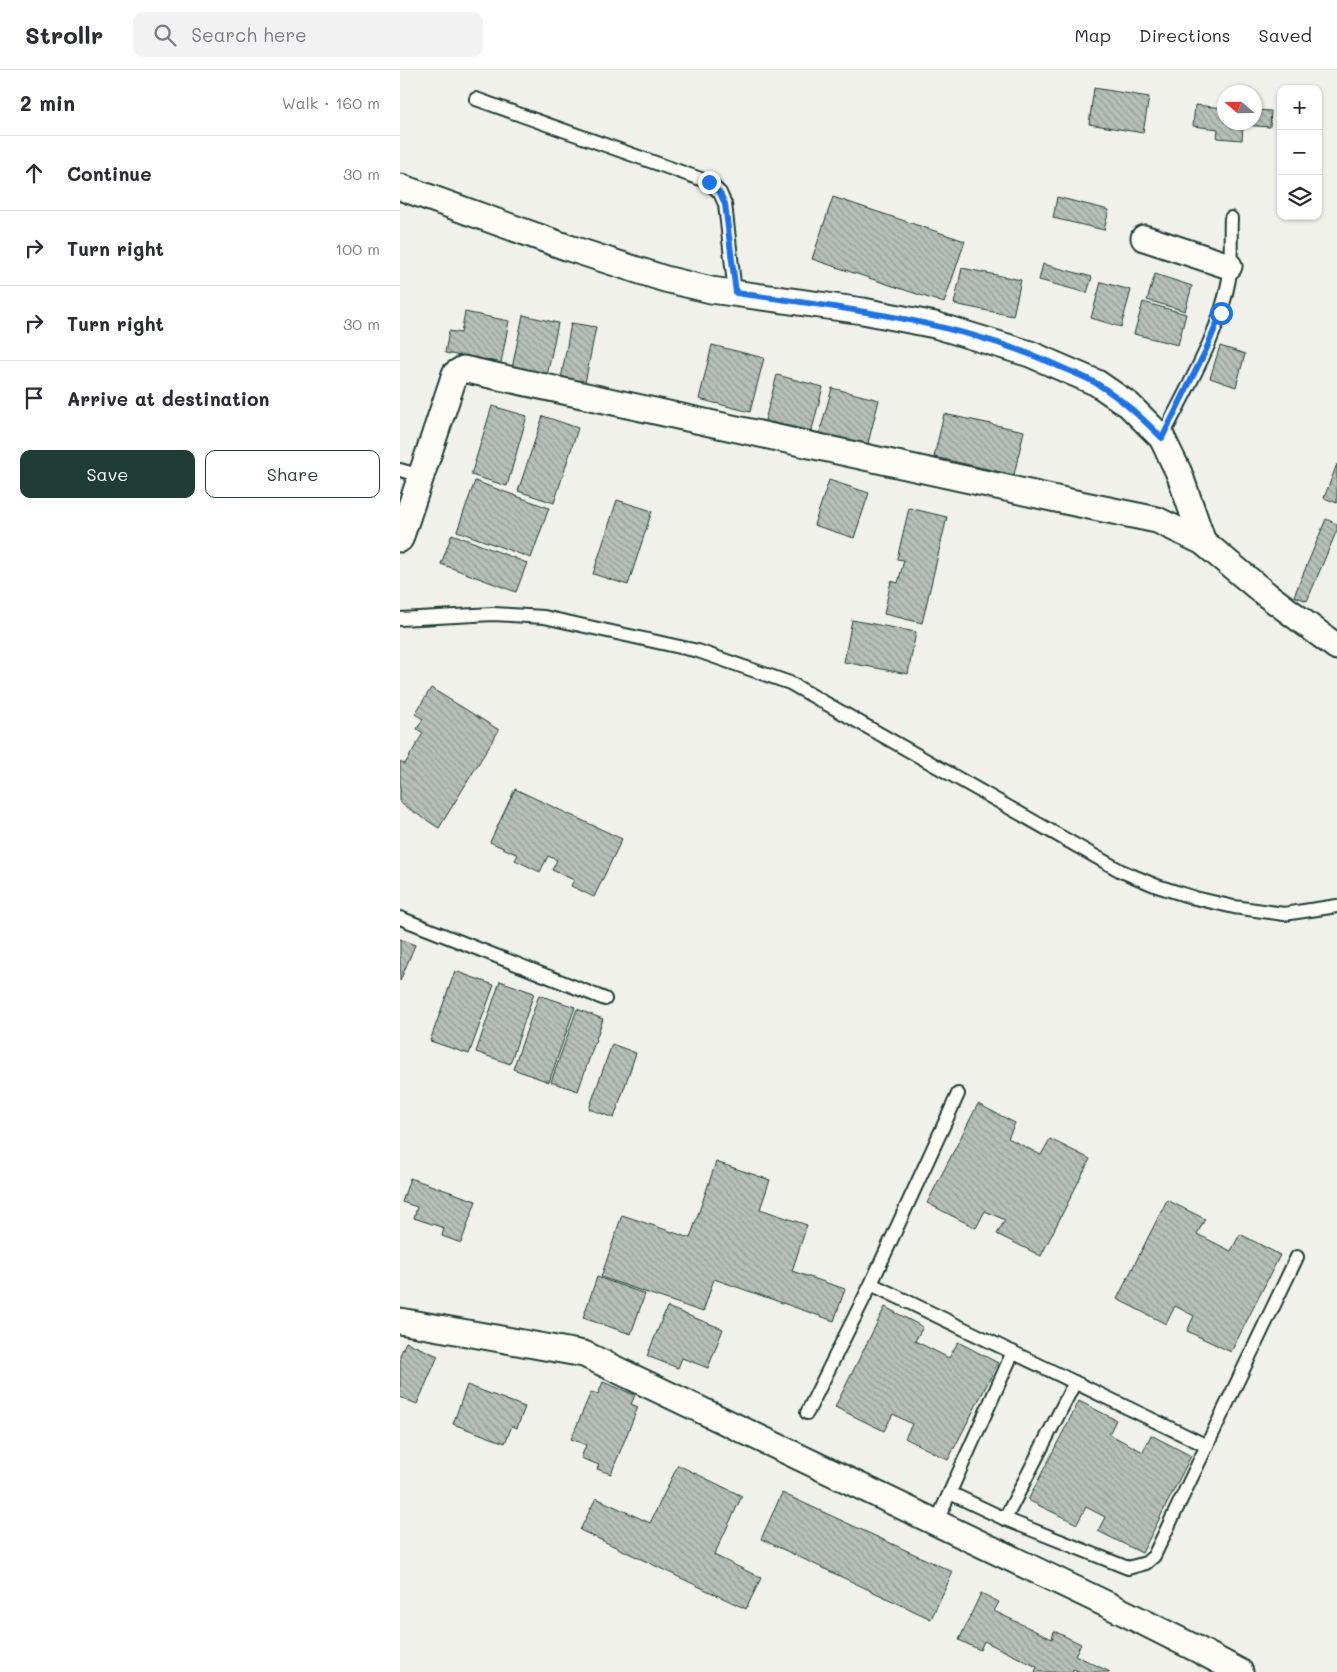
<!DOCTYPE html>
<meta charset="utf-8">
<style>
:root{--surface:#fff;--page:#f2f2f3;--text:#2b2b33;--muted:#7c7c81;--line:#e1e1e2;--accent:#1f3d34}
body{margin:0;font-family:Mali,sans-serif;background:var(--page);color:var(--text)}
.controls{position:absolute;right:15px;top:15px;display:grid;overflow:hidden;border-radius:10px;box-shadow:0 1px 4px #0004}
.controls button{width:45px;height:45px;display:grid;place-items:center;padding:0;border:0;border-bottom:1px solid var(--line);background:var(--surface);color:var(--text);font:25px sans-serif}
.compass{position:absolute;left:817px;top:15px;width:45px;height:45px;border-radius:50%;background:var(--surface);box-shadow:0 1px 4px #0004;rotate:290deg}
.stop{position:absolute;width:15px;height:15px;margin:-11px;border:4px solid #1a73e8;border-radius:50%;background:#fff}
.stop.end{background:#1a73e8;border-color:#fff;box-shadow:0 1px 5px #0008}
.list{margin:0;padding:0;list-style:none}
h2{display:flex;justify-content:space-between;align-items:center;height:65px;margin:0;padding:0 20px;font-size:21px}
h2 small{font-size:16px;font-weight:400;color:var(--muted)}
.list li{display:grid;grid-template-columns:32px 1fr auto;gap:15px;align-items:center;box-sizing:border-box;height:75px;padding:0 20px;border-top:1px solid var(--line)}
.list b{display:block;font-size:19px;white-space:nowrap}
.list em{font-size:16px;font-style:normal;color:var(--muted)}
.actions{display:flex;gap:10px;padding:15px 20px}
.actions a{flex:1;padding:11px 0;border:1px solid var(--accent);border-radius:10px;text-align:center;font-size:18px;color:var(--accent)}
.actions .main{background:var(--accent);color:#fff}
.icon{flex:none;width:28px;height:28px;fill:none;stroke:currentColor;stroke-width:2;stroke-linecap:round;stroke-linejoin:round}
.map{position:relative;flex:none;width:937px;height:1602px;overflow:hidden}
header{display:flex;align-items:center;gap:30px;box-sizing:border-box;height:70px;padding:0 25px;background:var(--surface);border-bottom:1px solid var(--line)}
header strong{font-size:24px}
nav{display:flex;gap:28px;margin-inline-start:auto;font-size:18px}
.search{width:350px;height:45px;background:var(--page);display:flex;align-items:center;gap:12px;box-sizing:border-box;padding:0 18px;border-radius:10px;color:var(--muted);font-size:19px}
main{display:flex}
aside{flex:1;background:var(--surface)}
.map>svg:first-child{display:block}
</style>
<header>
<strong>Strollr</strong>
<div class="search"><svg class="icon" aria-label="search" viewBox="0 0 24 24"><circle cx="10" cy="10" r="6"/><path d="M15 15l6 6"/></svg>Search here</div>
<nav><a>Map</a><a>Directions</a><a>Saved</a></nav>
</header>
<main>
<aside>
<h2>2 min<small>Walk · 160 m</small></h2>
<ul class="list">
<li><svg class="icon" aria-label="ahead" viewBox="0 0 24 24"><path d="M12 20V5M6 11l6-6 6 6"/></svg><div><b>Continue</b></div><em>30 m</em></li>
<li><svg class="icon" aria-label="right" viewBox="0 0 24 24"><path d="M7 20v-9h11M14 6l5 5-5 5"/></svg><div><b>Turn right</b></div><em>100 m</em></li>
<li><svg class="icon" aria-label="right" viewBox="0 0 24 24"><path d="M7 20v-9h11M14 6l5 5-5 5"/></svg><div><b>Turn right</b></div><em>30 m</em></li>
<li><svg class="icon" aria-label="arrive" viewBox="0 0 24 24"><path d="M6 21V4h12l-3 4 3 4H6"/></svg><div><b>Arrive at destination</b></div></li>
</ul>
<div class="actions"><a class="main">Save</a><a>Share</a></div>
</aside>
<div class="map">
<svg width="937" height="1602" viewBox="0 0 937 1602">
<defs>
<pattern id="building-back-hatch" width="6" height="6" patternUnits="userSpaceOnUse" patternTransform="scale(1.25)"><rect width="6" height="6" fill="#b6bfb8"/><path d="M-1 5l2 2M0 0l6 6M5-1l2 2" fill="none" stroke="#939c96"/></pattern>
</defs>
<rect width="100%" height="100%" fill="#f0f1eb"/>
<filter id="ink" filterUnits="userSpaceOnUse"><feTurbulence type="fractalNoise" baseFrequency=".02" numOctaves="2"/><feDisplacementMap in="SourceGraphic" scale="10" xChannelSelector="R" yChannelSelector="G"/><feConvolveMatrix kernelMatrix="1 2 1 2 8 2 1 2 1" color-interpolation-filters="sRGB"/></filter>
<g filter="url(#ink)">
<!-- building -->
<path fill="url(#building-back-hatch)" stroke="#1f3d34" d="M694,18L749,27L743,63L689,54Z
M795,35L824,38V52H854V40L871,41L870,57L843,55L842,70L817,68L818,59L793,56Z
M433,127L565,171L544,233L412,189Z
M657,127L709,140L704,160L653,148Z
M643,194L692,207L687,223L639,210Z
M562,198L621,210L613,246L554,234Z
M755,204L792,216L785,241L747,230Z
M701,212L731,220L721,257L691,248Z
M743,232L786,244L778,275L734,264Z
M65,242L109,251L101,293L45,283L49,261L61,263Z
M123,245L158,253L147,306L112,298Z
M171,253L196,257L185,313L161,309Z
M312,275L364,288L350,342L299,329Z
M820,276L845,284L836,317L810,308Z
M377,305L423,317L410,367L364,354Z
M432,318L479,330L465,385L417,372Z
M92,336L127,346L107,416L71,405Z
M544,344L624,361L614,405L534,387Z
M143,346L178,358L154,433L118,421Z
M937,394V433L924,428Z
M429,410L469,423L454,468L414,455Z
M75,411L149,438L131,488L57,461Z
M217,430L252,441L228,515L193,504Z
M509,438L547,447L522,553L484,544L491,511L498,513L504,490L497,489Z
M926,449L937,454V460L907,531L894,526Z
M52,464L127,493L116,522L41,494Z
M452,550L516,562L508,604L444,592Z
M31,618L99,660L39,758L0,733V691L5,694L23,663L17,659L23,649L15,644Z
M115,719L222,769L194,827L171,816L174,810L152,800L157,790L148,786L140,802L115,790L118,785L90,772Z
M0,869L15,875L0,911Z
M55,901L94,915L69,984L30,971Z
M100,911L134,923L110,994L76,982Z
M139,925L175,937L149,1012L113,999Z
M177,939L203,949L178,1021L151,1012Z
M212,974L236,983L214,1048L189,1039Z
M578,1034L615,1053L608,1068L641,1085L650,1069L690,1089L641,1186L597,1164L605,1150L585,1141L576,1158L527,1133Z
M316,1092L370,1110L360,1139L407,1155L392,1201L445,1219L434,1251L314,1209L303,1242L201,1207L222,1145L290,1168Z
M10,1108L76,1131L61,1173L42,1166L44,1158L14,1148L17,1137L2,1132Z
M767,1130L805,1149L797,1164L831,1181L840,1164L880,1185L831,1282L787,1261L794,1246L775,1236L766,1254L717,1229Z
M197,1207L245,1224L231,1264L183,1248Z
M267,1237L323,1259L308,1298L282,1288L278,1298L247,1286Z
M485,1237L523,1257L515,1271L549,1288L558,1272L598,1293L548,1390L505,1368L512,1354L493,1344L484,1361L435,1337Z
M6,1272L38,1286L17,1334L0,1327V1285Z
M203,1312L235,1325L231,1334L238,1337L211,1404L197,1399L199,1395L181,1388L186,1375L171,1369L191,1322L198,1324Z
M67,1315L125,1337L117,1358L112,1356L105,1373L53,1354Z
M679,1331L716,1350L709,1364L743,1382L751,1365L791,1386L742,1483L698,1461L705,1447L686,1437L677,1454L628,1430Z
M278,1395L342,1426L314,1485L361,1508L346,1539L180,1460L196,1428L250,1453Z
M382,1423L553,1502L531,1549L361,1469Z
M581,1523L599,1532L594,1541L652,1569L654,1561L681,1574L675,1585L710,1602H680L673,1599L672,1602H635L637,1597L584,1571L580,1580L559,1570Z"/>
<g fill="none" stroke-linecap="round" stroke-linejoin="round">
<defs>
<path id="service" d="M76,29L309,112L320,123L325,134L335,223
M762,368C787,317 819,266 829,209C832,190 830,167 831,148
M0,400L21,406
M0,549L93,544L144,547L298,581L390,613L721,801L757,816L795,828L834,837L884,844L937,836
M0,848L205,929
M471,1214L807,1376
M407,1343L471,1214L558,1024
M550,1423L605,1449L728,1498L746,1493L754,1486L897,1187
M605,1449L675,1312
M536,1453L613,1282"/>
<path id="minor" d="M0,117L169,178L265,209L311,220L463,241L535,255L630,284L697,313L729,335L762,368L779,403L803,472
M744,168L829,196
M0,469L55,304L63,299L670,432L757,450L803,472L867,525L937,577
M0,1251L184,1284L727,1544L795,1578L840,1602"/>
</defs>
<!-- service casing -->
<use href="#service" stroke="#1f3d34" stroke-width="16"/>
<!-- minor casing -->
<use href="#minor" stroke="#1f3d34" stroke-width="29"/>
<!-- service -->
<use href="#service" stroke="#fdfcf7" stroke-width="12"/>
<!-- minor -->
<use href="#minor" stroke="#fdfcf7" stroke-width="25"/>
</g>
</g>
<g fill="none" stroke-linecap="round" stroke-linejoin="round" filter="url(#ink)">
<!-- route -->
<path stroke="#1a73e8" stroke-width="6" d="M309,112L320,123L325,134L336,223C443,238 553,250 654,294C668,301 685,306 699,315C723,330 742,348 762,368L806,280L821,243"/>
</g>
</svg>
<div class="controls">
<button>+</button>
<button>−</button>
<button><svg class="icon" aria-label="layers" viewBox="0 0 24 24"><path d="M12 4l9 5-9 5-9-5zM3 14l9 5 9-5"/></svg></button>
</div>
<svg class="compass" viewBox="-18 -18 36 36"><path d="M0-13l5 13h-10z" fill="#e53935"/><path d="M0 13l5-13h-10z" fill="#7c7c81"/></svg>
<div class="stop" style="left:821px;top:243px"></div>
<div class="stop end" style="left:309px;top:112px"></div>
</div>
</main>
